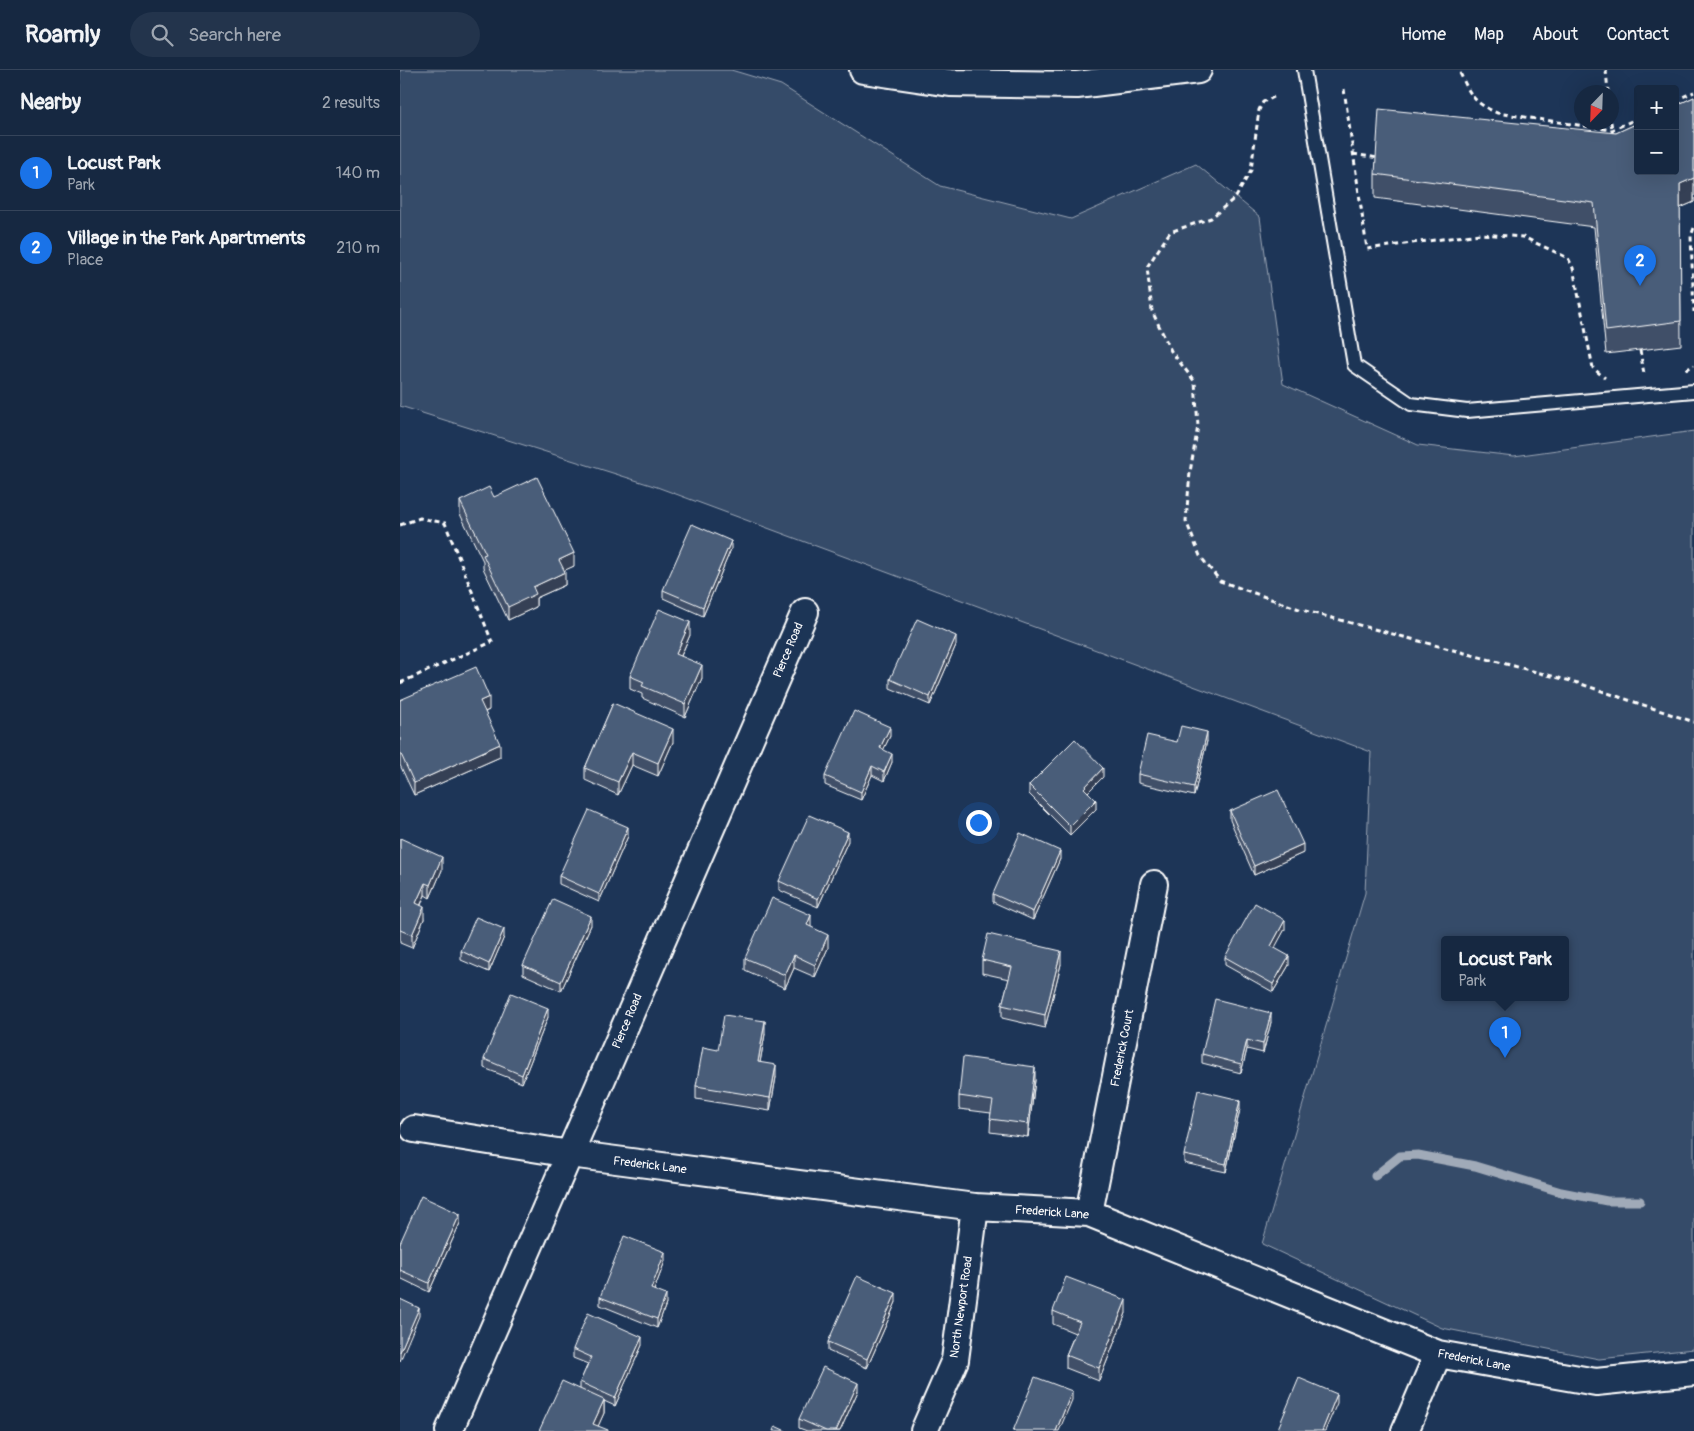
<!DOCTYPE html>
<meta charset="utf-8">
<style>
:root{--surface:#162841;--page:#23344c;--text:#f1f3f6;--muted:#9ea6b1;--line:#35445a;--accent:#1a73e8}
body{margin:0;font-family:Pangolin,sans-serif;background:var(--page);color:var(--text)}
.controls{position:absolute;right:15px;top:15px;display:grid;overflow:hidden;border-radius:5px;box-shadow:0 5px 20px #0002}
.controls button{width:45px;height:45px;display:grid;place-items:center;padding:0;border:0;border-bottom:1px solid var(--line);background:var(--surface);color:var(--text);font:25px sans-serif}
.compass{position:absolute;left:1174px;top:15px;width:45px;height:45px;border-radius:50%;background:var(--surface);box-shadow:0 5px 20px #0002;rotate:203deg}
.you{position:absolute;left:578px;top:752px;width:18px;height:18px;margin:-12px;border:4px solid #fff;border-radius:50%;background:#1a73e8;box-shadow:0 0 0 8px #1a73e833}
.badge{display:grid;place-items:center;width:32px;height:32px;border-radius:50%;background:var(--accent);color:#fff;font-size:16px;font-weight:700}
.pin{position:absolute;translate:-50% -41px;filter:drop-shadow(0 1px 2px #0008)}
.pin::after{content:'';position:absolute;top:26px;width:18px;height:15px;background:inherit;clip-path:polygon(0 0,100% 0,50% 100%)}
.popup{position:absolute;left:1041px;top:866px;width:128px;height:65px;box-sizing:border-box;display:grid;place-content:center;border-radius:5px;background:var(--surface);filter:drop-shadow(0 1px 4px #0005);font-size:16px;white-space:nowrap;color:var(--muted)}
.popup b{font-size:19px;color:var(--text)}
.popup::after{content:'';position:absolute;left:50%;top:100%;margin-left:-10px;border:10px solid transparent;border-top-color:var(--surface)}
.list{margin:0;padding:0;list-style:none}
h2{display:flex;justify-content:space-between;align-items:center;height:65px;margin:0;padding:0 20px;font-size:21px}
h2 small{font-size:16px;font-weight:400;color:var(--muted)}
.list li{display:grid;grid-template-columns:32px 1fr auto;gap:15px;align-items:center;box-sizing:border-box;height:75px;padding:0 20px;border-top:1px solid var(--line)}
.list b{display:block;font-size:19px;white-space:nowrap}
.list p{margin:0;font-size:16px;white-space:nowrap;color:var(--muted)}
.list em{font-size:16px;font-style:normal;color:var(--muted)}
.icon{flex:none;width:28px;height:28px;fill:none;stroke:currentColor;stroke-width:2;stroke-linecap:round;stroke-linejoin:round}
.map{position:relative;flex:none;width:1294px;height:1361px;overflow:hidden}
header{display:flex;align-items:center;gap:30px;box-sizing:border-box;height:70px;padding:0 25px;background:var(--surface);border-bottom:1px solid var(--line)}
header strong{font-size:24px}
nav{display:flex;gap:28px;margin-inline-start:auto;font-size:18px}
.search{width:350px;height:45px;background:var(--page);display:flex;align-items:center;gap:12px;box-sizing:border-box;padding:0 18px;border-radius:28px;color:var(--muted);font-size:19px}
main{display:flex}
aside{flex:1;background:var(--surface)}
.map>svg:first-child{display:block}
</style>
<header>
<strong>Roamly</strong>
<div class="search"><svg class="icon" aria-label="search" viewBox="0 0 24 24"><circle cx="10" cy="10" r="6"/><path d="M15 15l6 6"/></svg>Search here</div>
<nav><a>Home</a><a>Map</a><a>About</a><a>Contact</a></nav>
</header>
<main>
<aside>
<h2>Nearby<small>2 results</small></h2>
<ul class="list">
<li><span class="badge">1</span><div><b>Locust Park</b><p>Park</p></div><em>140 m</em></li>
<li><span class="badge">2</span><div><b>Village in the Park Apartments</b><p>Place</p></div><em>210 m</em></li>
</ul>
</aside>
<div class="map">
<svg width="1294" height="1361" viewBox="0 0 1294 1361">
<rect width="100%" height="100%" fill="#1d3557"/>
<filter id="ink" filterUnits="userSpaceOnUse"><feTurbulence type="fractalNoise" baseFrequency=".02" numOctaves="2"/><feDisplacementMap in="SourceGraphic" scale="10" xChannelSelector="R" yChannelSelector="G"/><feConvolveMatrix kernelMatrix="1 2 1 2 8 2 1 2 1" color-interpolation-filters="sRGB"/></filter>
<g filter="url(#ink)">
<!-- green -->
<path fill="#364b69" stroke="#9aa5b4" fill-rule="evenodd" d="M0,0H331L381,15L540,116L671,149L796,94L860,147L883,314L1018,375L1114,386L1294,361V1279L1199,1289L1042,1258L862,1174L965,823L971,682L257,417L0,336ZM1165,869V927H1045V869Z"/>
<g fill="none" stroke-linecap="round" stroke-linejoin="round">
<!-- stream -->
<path stroke="#a0aab8" stroke-width="9" d="M975,1106L1000,1086L1018,1085L1075,1096L1161,1122L1207,1131H1240"/>
<defs>
<path id="service" d="M904,0L954,295L1011,334L1067,341L1294,321"/>
<path id="minor" d="M463,0L550,13L677,15L798,0
M14,1059L170,1084L575,1137L689,1143L1038,1284L1196,1312L1294,1302
M689,1143L754,814
M49,1361L405,542
M524,1361L555,1290L575,1137
M1005,1361L1038,1284"/>
</defs>
<!-- service casing -->
<use href="#service" stroke="#fff" stroke-width="16"/>
<!-- minor casing -->
<use href="#minor" stroke="#fff" stroke-width="30"/>
<!-- path -->
<path stroke="#fff" stroke-width="3" stroke-dasharray="5 4" stroke-linecap="butt" d="M1206,0L1208,22
M1060,3C1071,26 1073,32 1097,43L1212,60L1238,48
M944,19L967,179L1080,164L1123,167L1168,188L1173,198L1193,298L1205,308
M874,27L863,32L859,40L851,100L836,127L811,148L770,162L747,197L752,241L771,281L795,312L798,356L790,402L786,451L800,486L820,511L902,540L1178,613L1294,652
M1275,30L1294,22
M1211,52L1213,67
M953,84L978,88
M1294,158L1291,166L1294,242
M1240,280L1244,304
M1286,300L1294,295
M0,455L20,448L45,453L92,572L0,613"/>
<!-- service -->
<use href="#service" stroke="#1d3557" stroke-width="12"/>
<!-- minor -->
<use href="#minor" stroke="#1d3557" stroke-width="26"/>
</g>
<!-- wall -->
<path fill="#405068" stroke="#fff" d="M1294,27V132L1280,138L1281,275L1206,284L1194,157L975,128V104L1216,63Z
M94,427L174,496L164,500L165,515L136,528V537L108,550L83,498V491L60,444V431Z
M331,479L303,546L263,528V520Z
M290,565L281,586L302,608L285,647L242,628V624L230,619V606Z
M556,575L530,635L490,618V609Z
M0,630L89,640L85,642L100,687L14,725L0,695Z
M213,633L273,672L258,706L232,695L218,725L185,710V698Z
M490,666L483,680L492,692L484,711L472,705L461,730L425,715V706Z
M807,671L794,726L738,713V704L777,672Z
M703,707L688,722L696,739L670,765L629,724V715Z
M830,741L903,783L854,805L830,750Z
M228,766L199,832L159,814V806Z
M0,768L42,800L30,828L25,825L21,835L24,849L12,878L0,873Z
M448,771L418,837L379,820V811Z
M660,789L633,850L593,832V824Z
M191,855L161,921L123,904V895Z
M411,857L428,878L415,907L394,898L385,918L345,900V888Z
M885,859L874,878L889,895L873,922L825,895V887Z
M104,867L89,902L61,890V881Z
M582,890L661,894L645,958L602,948V935L609,909L582,903Z
M148,947L122,1013L84,998V989Z
M871,952L863,983L847,979L841,1003L802,993V984Z
M365,964L360,992L376,1007L370,1041L296,1029V1016L318,980Z
M635,1010L628,1067L590,1062L591,1043L559,1039V1026Z
M840,1039L826,1102L784,1093V1085Z
M60,1153L29,1222L0,1208V1173Z
M265,1191L254,1220L266,1234L257,1258L200,1235V1227Z
M496,1232L467,1298L428,1281V1272Z
M653,1241L726,1243L699,1311L666,1298V1285L675,1263L653,1254Z
M242,1275L215,1336L204,1331V1343L198,1356L139,1361L180,1319V1312L188,1294L173,1288V1279Z
M458,1321L440,1361H407L399,1358V1349Z"/>
<!-- shaded-wall -->
<path fill="#344155" stroke="#fff" d="M1294,108V132L1280,138V114Z
M331,471V479L303,546V537Z
M174,483V496L159,503V490Z
M165,502V515L136,528V537L108,550V537L133,517Z
M290,552V565L276,597V584Z
M556,566V575L530,635V627Z
M302,595V608L285,647V634Z
M89,627V640L80,644V631Z
M490,657V666L480,687V678Z
M273,659V672L258,706V693Z
M807,662V671L794,726V717Z
M100,674V687L14,725V713Z
M232,682V695L218,725V712Z
M492,684V692L484,711V702Z
M472,696V705L461,730V722Z
M703,698V707L684,726V718Z
M696,730V739L670,765V756Z
M228,757V766L199,832V824Z
M448,762V771L418,837V829Z
M903,774V783L854,805V796Z
M660,781V789L633,850V842Z
M42,787V800L30,828V815Z
M25,813V825L16,845V833Z
M24,837V849L12,878V865Z
M411,845V858L407,855Z
M191,846V855L161,921V912Z
M885,850V859L871,885V876Z
M104,859V867L89,902V894Z
M428,865V878L415,907V895Z
M661,881V894L645,958V945Z
M394,885V898L385,918V905Z
M889,886V895L873,922V914Z
M148,938V947L122,1013V1005Z
M871,943V952L863,983V974Z
M365,951V964L358,1004V992Z
M847,970V979L841,1003V994Z
M376,995V1007L370,1041V1028Z
M635,997V1010L628,1067V1054Z
M840,1030V1039L826,1102V1094Z
M60,1144V1153L29,1222V1213Z
M265,1182V1191L251,1228V1219Z
M496,1223V1232L467,1298V1289Z
M266,1225V1234L257,1258V1249Z
M726,1230V1243L699,1311V1298Z
M19,1238V1246L0,1291V1282Z
M242,1267V1275L215,1336V1328Z
M458,1313V1321L440,1361H436Z
M672,1321V1330L659,1361H656Z
M937,1324V1333L925,1361H922Z
M204,1330V1343L196,1361L193,1354Z"/>
<!-- building -->
<path fill="#4a5d79" stroke="#fff" d="M1294,27V108L1280,114L1281,251L1206,261L1194,133L975,104L979,39L1216,63L1238,53V101H1275V36Z
M137,407L174,483L159,490L165,502L133,517L136,524L108,537L83,485L86,484L60,431L89,417L94,427Z
M292,454L331,471L303,537L263,520Z
M259,539L290,552L276,584L302,595L285,634L242,616L244,612L230,606Z
M517,549L556,566L530,627L490,609Z
M76,597L89,627L80,631L100,674L14,713L0,682V630Z
M213,633L273,659L258,693L232,682L218,712L185,698Z
M454,641L490,657L480,678L492,684L484,702L472,696L461,722L425,706Z
M781,656L807,662L794,717L738,704L747,665L777,672Z
M675,669L703,698L684,718L696,730L670,756L629,715Z
M878,720L903,774L854,796L830,741Z
M189,740L228,757L199,824L159,806Z
M409,745L448,762L418,829L379,811Z
M620,763L660,781L633,842L593,824Z
M0,768L42,787L30,815L25,813L16,833L24,837L12,865L0,860Z
M372,828L411,845L407,855L428,865L415,895L394,885L385,905L345,888Z
M153,829L191,846L161,912L123,895Z
M855,833L885,850L871,876L889,886L873,914L825,887Z
M76,847L104,859L89,894L61,881Z
M588,864L661,881L645,945L602,935L612,897L582,890Z
M111,923L148,938L122,1005L84,989Z
M815,929L871,943L863,974L847,970L841,994L802,984Z
M324,945L365,951L358,992L376,995L370,1028L296,1016L303,977L318,980Z
M563,987L635,997L628,1054L590,1049L593,1031L559,1026Z
M798,1020L840,1030L826,1094L784,1085Z
M21,1126L60,1144L29,1213L0,1200V1173Z
M224,1166L265,1182L251,1219L266,1225L257,1249L200,1227Z
M457,1206L496,1223L467,1289L428,1272Z
M666,1207L726,1230L699,1298L666,1285L680,1252L653,1241Z
M0,1229L19,1238L0,1282Z
M188,1243L242,1267L215,1328L180,1312L191,1287L173,1279Z
M423,1297L458,1313L436,1361H426L399,1349Z
M635,1307L672,1321L656,1361H613Z
M899,1308L937,1324L922,1361H877Z
M162,1311L204,1330L193,1354L208,1360V1361H139Z
M375,1356L386,1361H373Z"/>
</g>
<g text-anchor="middle" stroke-width="5" stroke-linejoin="round" paint-order="stroke">
<!-- street labels -->
<g font-size="12" fill="#fff" stroke="#1d3557">
<text transform="translate(388 580) rotate(-67)" y="4">Pierce Road</text>
<text transform="translate(227 951) rotate(-67)" y="4">Pierce Road</text>
<text transform="translate(722 978) rotate(-79)" y="4">Frederick Court</text>
<text transform="translate(250 1095) rotate(7)" y="4">Frederick Lane</text>
<text transform="translate(652 1142) rotate(4)" y="4">Frederick Lane</text>
<text transform="translate(561 1237) rotate(-82)" y="4">North Newport Road</text>
<text transform="translate(1074 1290) rotate(11)" y="4">Frederick Lane</text>
</g>
</g>
</svg>
<div class="controls">
<button>+</button>
<button>−</button>
</div>
<svg class="compass" viewBox="-18 -18 36 36"><path d="M0-13l5 13h-10z" fill="#e53935"/><path d="M0 13l5-13h-10z" fill="#9ea6b1"/></svg>
<div class="you"></div>
<div class="pin badge" style="left:1105px;top:988px">1</div>
<div class="popup"><b>Locust Park</b>Park</div>
<div class="pin badge" style="left:1240px;top:216px">2</div>
</div>
</main>
